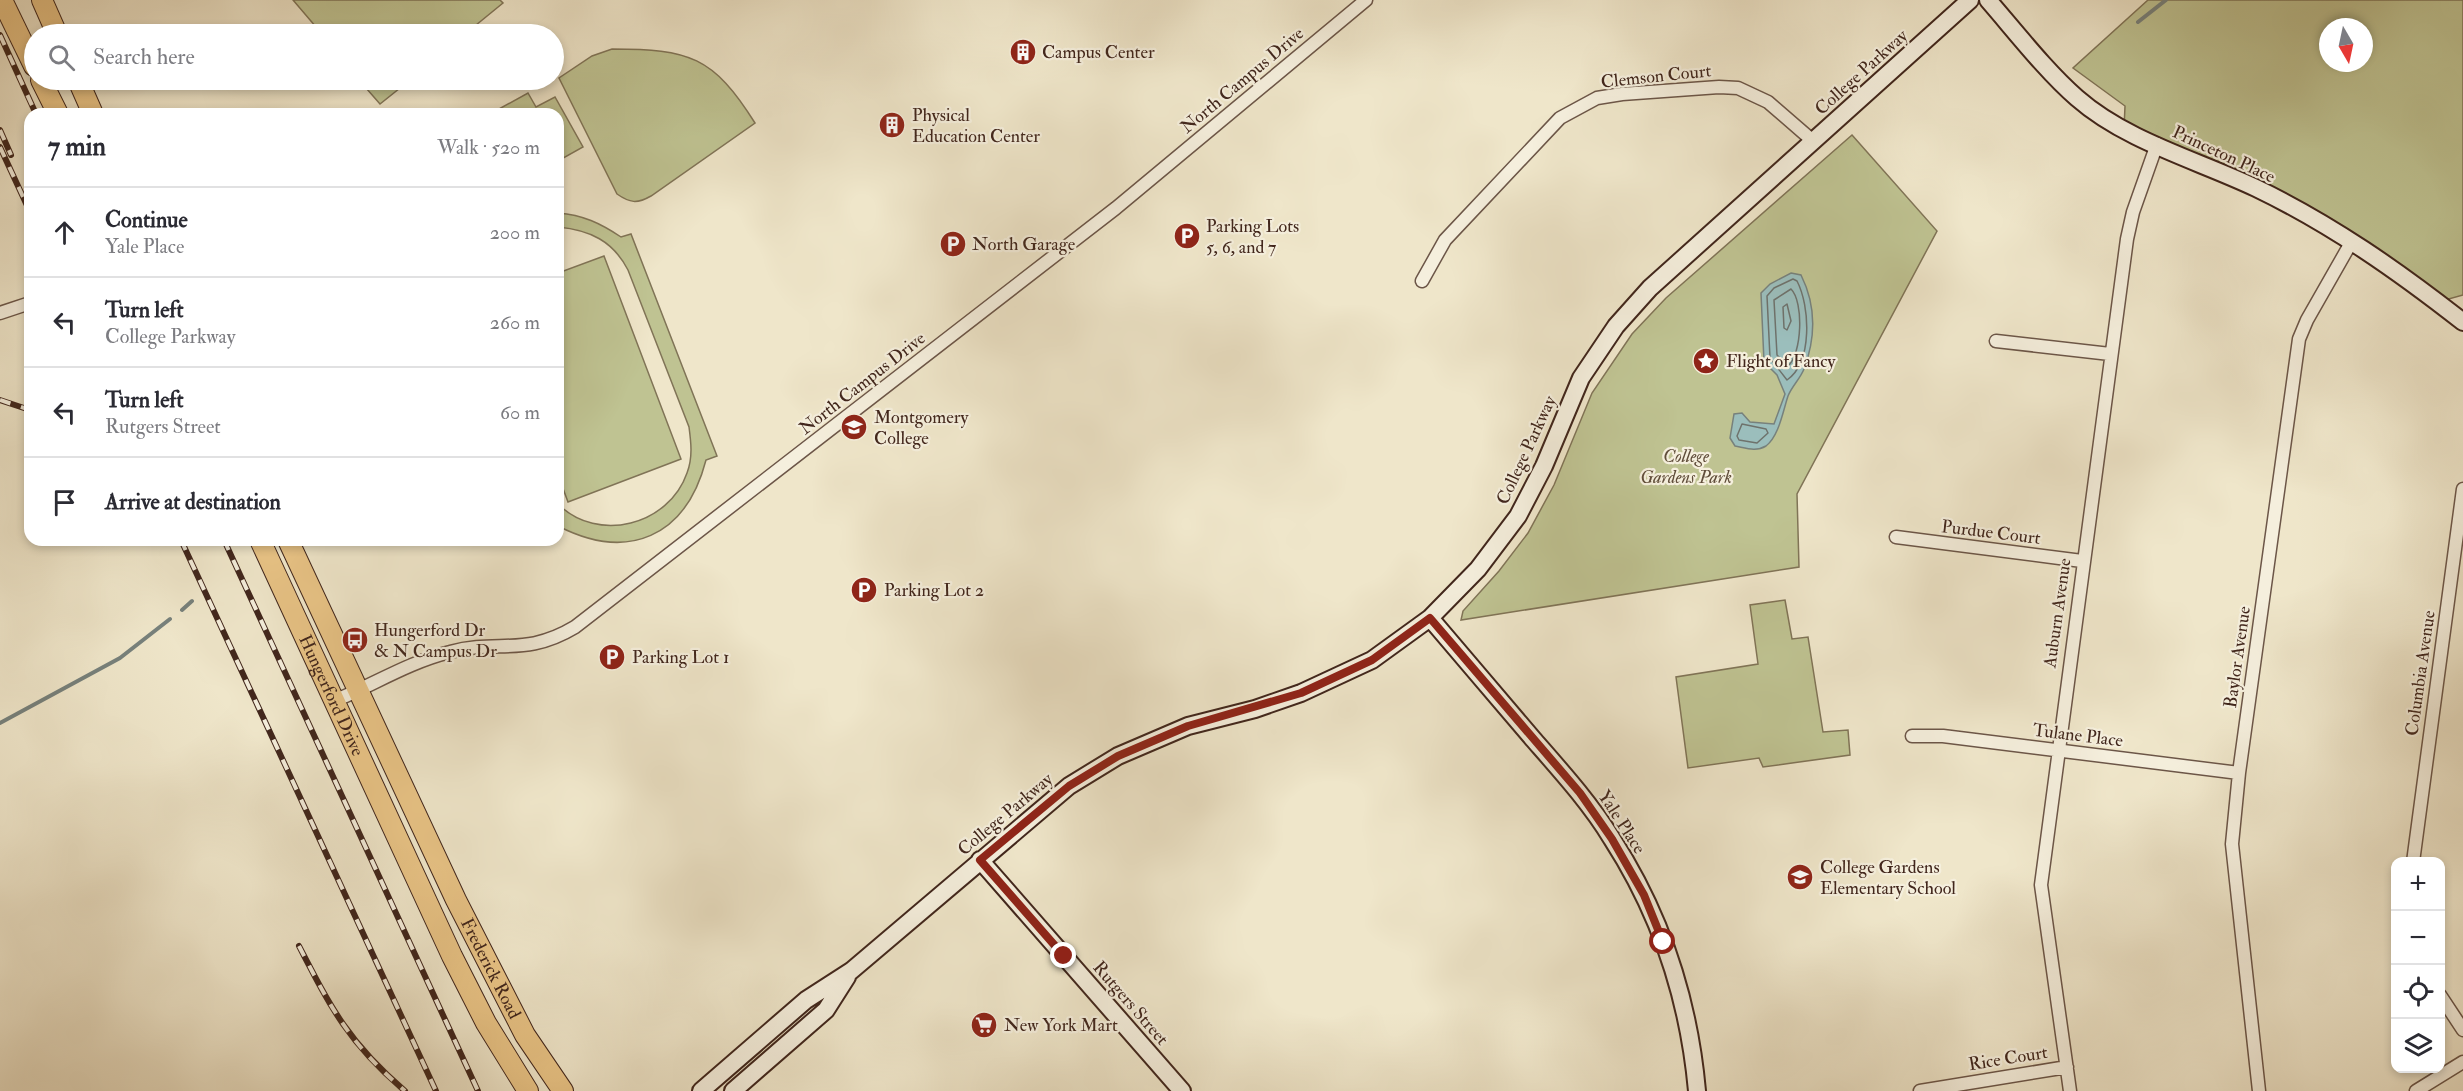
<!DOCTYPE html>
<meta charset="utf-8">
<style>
:root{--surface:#fff;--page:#f7f7f7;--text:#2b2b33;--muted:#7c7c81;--line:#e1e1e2}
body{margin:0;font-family:"IM FELL Double Pica",serif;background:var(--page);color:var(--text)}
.controls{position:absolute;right:18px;bottom:18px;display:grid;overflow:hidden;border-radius:12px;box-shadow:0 3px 9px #0003}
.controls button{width:54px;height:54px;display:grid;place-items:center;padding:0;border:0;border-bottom:2px solid var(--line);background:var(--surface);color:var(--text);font:30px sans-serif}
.compass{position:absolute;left:2319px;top:18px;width:54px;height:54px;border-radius:50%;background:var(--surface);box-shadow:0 3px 9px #0003;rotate:171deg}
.stop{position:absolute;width:18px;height:18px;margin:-14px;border:4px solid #8f2418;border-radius:50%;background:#fff}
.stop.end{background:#8f2418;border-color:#fff;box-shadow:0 2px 6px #0008}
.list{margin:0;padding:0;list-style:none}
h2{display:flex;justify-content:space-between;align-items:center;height:78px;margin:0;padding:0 24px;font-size:26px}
h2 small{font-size:20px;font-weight:400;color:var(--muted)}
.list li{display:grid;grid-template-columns:39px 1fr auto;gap:18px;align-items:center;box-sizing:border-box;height:90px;padding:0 24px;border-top:2px solid var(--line)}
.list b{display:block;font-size:22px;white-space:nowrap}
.list p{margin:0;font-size:20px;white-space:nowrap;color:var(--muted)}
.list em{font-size:20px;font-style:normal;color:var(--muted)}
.icon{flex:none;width:33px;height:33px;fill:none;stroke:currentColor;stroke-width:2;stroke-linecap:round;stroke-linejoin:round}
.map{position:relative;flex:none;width:2463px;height:1091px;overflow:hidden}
.search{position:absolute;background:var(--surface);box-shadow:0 3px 9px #0003;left:24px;top:24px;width:540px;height:66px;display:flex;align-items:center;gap:15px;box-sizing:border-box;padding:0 21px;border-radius:33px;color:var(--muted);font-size:22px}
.panel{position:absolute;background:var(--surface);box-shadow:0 3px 9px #0003;left:24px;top:108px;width:540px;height:438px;border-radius:18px}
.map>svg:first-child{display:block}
</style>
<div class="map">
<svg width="2463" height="1091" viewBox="0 0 2463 1091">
<rect width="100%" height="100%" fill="#efe6ca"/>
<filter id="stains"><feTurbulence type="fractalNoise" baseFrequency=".00333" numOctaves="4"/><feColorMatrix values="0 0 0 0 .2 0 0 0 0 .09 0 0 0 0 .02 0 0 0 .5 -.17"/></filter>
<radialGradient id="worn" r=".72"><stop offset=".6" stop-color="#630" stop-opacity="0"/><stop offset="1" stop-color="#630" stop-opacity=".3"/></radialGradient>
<!-- green -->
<path fill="#bfc392" stroke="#807457" stroke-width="1.5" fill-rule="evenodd" d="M293,0H500L503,3L465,34H322Z
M2148,0H2463V295L2438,302L2352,242L2124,129L2125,106L2073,68ZM2328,27H2364V63H2328Z
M612,49C689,49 713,56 755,123L651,196C637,204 630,203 617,194L559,78L592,56Z
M359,80H410L380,104Z
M528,93L536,107L555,97L583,147L558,161V114H490Z
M1852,135L1937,231L1797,494L1799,567L1461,620L1463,611L1499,571L1528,533L1554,485L1592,393L1632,334L1666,298Z
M558,213C583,215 600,223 621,237L631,234L717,456L706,460C686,537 628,562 558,526V504C598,544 669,525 687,473C693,457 691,442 689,427L628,270C613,241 590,230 558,227Z
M604,256L681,459L568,502L558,475V273Z
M1785,600L1792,639L1808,637L1823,732L1848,730L1850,755L1763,767L1759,758L1688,768L1676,677L1758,664L1750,605Z"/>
<!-- water -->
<path fill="#9bbebc" stroke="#77817c" stroke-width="1.5" d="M1791,273L1801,275C1816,305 1816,337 1804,369C1800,379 1792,386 1788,396C1783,411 1779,436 1766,446C1756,452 1746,448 1735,446L1730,438L1734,414L1742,413L1750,422L1774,424L1785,394L1777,375L1764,362L1761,293L1770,284Z"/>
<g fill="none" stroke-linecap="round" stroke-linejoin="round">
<!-- shore -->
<path stroke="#6e726c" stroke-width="1.5" d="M1793,279L1797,281C1810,306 1813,362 1787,380L1770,358L1767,296L1774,288Z
M1791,289C1804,302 1802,354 1788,366L1777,355L1774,300Z
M1787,304L1791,321L1787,330L1784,328L1783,307Z
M1742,424L1766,429L1768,433L1757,443L1739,440L1737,436Z"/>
<!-- stream -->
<path stroke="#77817c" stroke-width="4" d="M2138,22L2166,0
M182,610L192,601
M0,723L120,658L170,619"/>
<defs>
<path id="street" d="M1422,281L1445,240L1560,118L1597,98L1622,94L1719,87L1738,88L1768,102L1813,141
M0,313L30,303
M1996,341L2110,354
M1896,537L2082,561
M334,701C373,685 409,662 450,652C498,639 525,657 575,627L1116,208L1366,0
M1912,736H1943L2239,773
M2413,862L2463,489
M2440,995L2463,1030
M1920,1091L2067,1067
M2070,1091L2041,885L2127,239L2133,212L2157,144
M2259,1091L2232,844L2239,773L2299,339L2307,320L2352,241
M2416,1091L2463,1062"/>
<path id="secondary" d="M1988,0C2015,31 2046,71 2077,98C2126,141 2197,160 2256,188C2331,224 2398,271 2463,322
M1430,618C1464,658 1499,699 1533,739C1561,771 1590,803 1612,839C1661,915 1689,1002 1697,1091
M980,860L1182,1091
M701,1091L806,1000L851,971L1069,786L1118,756L1188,726L1255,709L1301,693L1372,660L1430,618L1478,569L1518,516L1544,466L1581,378L1616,326L1650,288L1970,0
M733,1091L826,1010L847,977"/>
<g id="primary">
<path d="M2,0L34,66"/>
<path d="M42,0L57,34"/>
<path d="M41,80L58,114"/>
<path d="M78,80L93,114"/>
<path id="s1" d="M260,540L452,956L486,1023L528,1091"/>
<path id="s2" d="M288,540L456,900L525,1035L563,1091"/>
</g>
</defs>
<!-- street casing -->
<use href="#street" stroke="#6c5648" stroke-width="15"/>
<!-- secondary casing -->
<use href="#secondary" stroke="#41261c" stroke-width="20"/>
<!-- primary casing -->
<use href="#primary" stroke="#41261c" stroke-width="22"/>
<!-- street -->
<use href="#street" stroke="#f5efdd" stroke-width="12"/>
<!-- secondary -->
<use href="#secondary" stroke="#f5efdd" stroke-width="16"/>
<!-- primary -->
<use href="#primary" stroke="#e8c385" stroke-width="20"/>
<defs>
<path id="rail" d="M0,35L36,114
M0,130L11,155
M0,147L30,212
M0,400L30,410
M181,540L436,1091
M224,540L478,1091
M299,946C332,1010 349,1043 405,1091"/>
</defs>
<!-- rail casing -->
<use href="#rail" stroke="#41261c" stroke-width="6"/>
<!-- rail -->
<use href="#rail" stroke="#f5efdd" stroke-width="4" stroke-dasharray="11" stroke-linecap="butt"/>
</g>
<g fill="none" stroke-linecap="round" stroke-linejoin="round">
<!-- route -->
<path stroke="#8f2418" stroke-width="8" d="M1064,956L980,860L1069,786L1118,756L1188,726L1301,693L1372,660L1430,618L1580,793L1612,839L1644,895L1663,942"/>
</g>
<!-- icons -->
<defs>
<symbol id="building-disc" viewBox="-11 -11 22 22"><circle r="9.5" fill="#8f2418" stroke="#f5efdd"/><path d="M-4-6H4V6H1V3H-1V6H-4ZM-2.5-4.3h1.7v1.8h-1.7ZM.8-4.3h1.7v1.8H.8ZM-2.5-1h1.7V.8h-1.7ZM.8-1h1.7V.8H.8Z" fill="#fff"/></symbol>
<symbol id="parking-disc" viewBox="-11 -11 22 22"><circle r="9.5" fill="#8f2418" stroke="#f5efdd"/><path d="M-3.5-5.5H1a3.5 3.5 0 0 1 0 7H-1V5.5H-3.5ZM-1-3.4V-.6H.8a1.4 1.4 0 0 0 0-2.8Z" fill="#fff"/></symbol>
<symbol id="sight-disc" viewBox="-11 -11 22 22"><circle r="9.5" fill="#8f2418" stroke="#f5efdd"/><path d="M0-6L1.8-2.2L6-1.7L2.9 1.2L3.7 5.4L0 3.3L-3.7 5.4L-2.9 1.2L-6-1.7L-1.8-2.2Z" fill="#fff"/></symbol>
<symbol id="university-disc" viewBox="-11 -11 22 22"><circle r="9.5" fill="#8f2418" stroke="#f5efdd"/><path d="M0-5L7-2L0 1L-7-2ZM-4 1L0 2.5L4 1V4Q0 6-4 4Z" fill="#fff"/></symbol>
<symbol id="bus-disc" viewBox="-11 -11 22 22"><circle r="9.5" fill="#8f2418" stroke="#f5efdd"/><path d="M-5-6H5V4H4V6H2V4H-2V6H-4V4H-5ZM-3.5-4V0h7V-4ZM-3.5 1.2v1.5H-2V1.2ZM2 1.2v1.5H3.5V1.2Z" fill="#fff"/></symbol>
<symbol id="school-disc" viewBox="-11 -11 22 22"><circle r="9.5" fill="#8f2418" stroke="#f5efdd"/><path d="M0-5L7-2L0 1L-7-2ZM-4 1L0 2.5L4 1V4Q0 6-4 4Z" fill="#fff"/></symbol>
<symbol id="supermarket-disc" viewBox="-11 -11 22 22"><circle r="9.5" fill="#8f2418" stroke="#f5efdd"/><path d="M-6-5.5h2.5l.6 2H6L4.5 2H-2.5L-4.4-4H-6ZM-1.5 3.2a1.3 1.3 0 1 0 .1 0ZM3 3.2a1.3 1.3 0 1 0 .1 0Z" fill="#fff"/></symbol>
</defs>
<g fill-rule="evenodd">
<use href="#building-disc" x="1008" y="37" width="30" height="30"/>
<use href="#building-disc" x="877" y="110" width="30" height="30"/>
<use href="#parking-disc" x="1172" y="221" width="30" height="30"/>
<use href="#parking-disc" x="938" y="229" width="30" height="30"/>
<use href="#sight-disc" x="1691" y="346" width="30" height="30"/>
<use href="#university-disc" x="839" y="412" width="30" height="30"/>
<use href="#parking-disc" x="849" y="575" width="30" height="30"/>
<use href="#bus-disc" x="340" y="625" width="30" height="30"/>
<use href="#parking-disc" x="597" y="642" width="30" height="30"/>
<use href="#school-disc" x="1785" y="862" width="30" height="30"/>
<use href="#supermarket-disc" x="969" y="1010" width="30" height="30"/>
</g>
<g text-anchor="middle" stroke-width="4.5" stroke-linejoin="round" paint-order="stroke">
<!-- poi labels -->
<g font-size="18" fill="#41261c" stroke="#f5efdd" text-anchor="start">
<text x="1042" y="58">Campus Center</text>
<text x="912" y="121">Physical<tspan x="912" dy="21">Education Center</tspan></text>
<text x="1206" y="232">Parking Lots<tspan x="1206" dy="21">5, 6, and 7</tspan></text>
<text x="972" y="250">North Garage</text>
<text x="1726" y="367">Flight of Fancy</text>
<text x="874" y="423">Montgomery<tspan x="874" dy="21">College</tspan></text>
<text x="884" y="596">Parking Lot 2</text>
<text x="374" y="636">Hungerford Dr<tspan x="374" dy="21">&amp; N Campus Dr</tspan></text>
<text x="632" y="663">Parking Lot 1</text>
<text x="1820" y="873">College Gardens<tspan x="1820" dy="21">Elementary School</tspan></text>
<text x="1004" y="1031">New York Mart</text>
</g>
<!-- street labels -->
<g font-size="18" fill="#41261c" stroke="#f5efdd">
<text transform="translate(1861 72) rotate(-42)" y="6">College Parkway</text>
<text transform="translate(1656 76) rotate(-6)" y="6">Clemson Court</text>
<text transform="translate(1242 80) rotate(-40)" y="6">North Campus Drive</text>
<text transform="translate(2224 154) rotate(25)" y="6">Princeton Place</text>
<text transform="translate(862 383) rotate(-38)" y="6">North Campus Drive</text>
<text transform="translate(1526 450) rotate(-65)" y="6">College Parkway</text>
<text transform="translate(1991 532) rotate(7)" y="6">Purdue Court</text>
<text transform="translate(2057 613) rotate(-82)" y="6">Auburn Avenue</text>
<text transform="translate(2237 657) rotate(-82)" y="6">Baylor Avenue</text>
<text transform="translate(2420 673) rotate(-82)" y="6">Columbia Avenue</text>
<text dy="6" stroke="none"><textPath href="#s1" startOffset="171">Hungerford Drive</textPath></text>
<text transform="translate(2078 735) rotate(7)" y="6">Tulane Place</text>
<text transform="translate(1005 814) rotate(-40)" y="6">College Parkway</text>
<text transform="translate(1622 822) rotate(57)" y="6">Yale Place</text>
<text dy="6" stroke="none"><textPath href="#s2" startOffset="474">Frederick Road</textPath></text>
<text transform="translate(1131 1003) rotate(49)" y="6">Rutgers Street</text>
<text transform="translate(2008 1058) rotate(-9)" y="6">Rice Court</text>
</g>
<!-- park labels -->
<g font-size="18" font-style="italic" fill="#604d3a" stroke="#f5efdd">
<text x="1686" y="462">College<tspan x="1686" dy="21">Gardens Park</tspan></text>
</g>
</g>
<rect width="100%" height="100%" filter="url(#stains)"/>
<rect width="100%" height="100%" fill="url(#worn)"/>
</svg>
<div class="controls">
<button>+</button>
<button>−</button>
<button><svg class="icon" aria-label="locate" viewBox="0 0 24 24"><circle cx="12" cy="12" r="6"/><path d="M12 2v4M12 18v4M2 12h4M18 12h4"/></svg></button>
<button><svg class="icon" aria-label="layers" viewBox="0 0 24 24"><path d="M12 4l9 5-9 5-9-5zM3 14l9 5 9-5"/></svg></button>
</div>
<svg class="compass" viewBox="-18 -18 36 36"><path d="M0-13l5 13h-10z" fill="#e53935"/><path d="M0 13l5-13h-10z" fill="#7c7c81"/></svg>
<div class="stop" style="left:1663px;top:942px"></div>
<div class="stop end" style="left:1064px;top:956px"></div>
<div class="search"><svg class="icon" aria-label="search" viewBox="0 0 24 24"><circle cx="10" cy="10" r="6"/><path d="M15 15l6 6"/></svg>Search here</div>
<section class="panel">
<h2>7 min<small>Walk · 520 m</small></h2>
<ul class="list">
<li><svg class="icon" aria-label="ahead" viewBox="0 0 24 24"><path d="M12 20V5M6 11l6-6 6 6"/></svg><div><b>Continue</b><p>Yale Place</p></div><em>200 m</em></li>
<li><svg class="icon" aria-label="left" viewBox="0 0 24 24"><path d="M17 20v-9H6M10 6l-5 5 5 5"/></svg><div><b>Turn left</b><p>College Parkway</p></div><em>260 m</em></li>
<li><svg class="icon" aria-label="left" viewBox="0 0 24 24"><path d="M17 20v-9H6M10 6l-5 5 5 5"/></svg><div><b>Turn left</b><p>Rutgers Street</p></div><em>60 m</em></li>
<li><svg class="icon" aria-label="arrive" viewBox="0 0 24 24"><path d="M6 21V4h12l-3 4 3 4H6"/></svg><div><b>Arrive at destination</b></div></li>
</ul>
</section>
</div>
